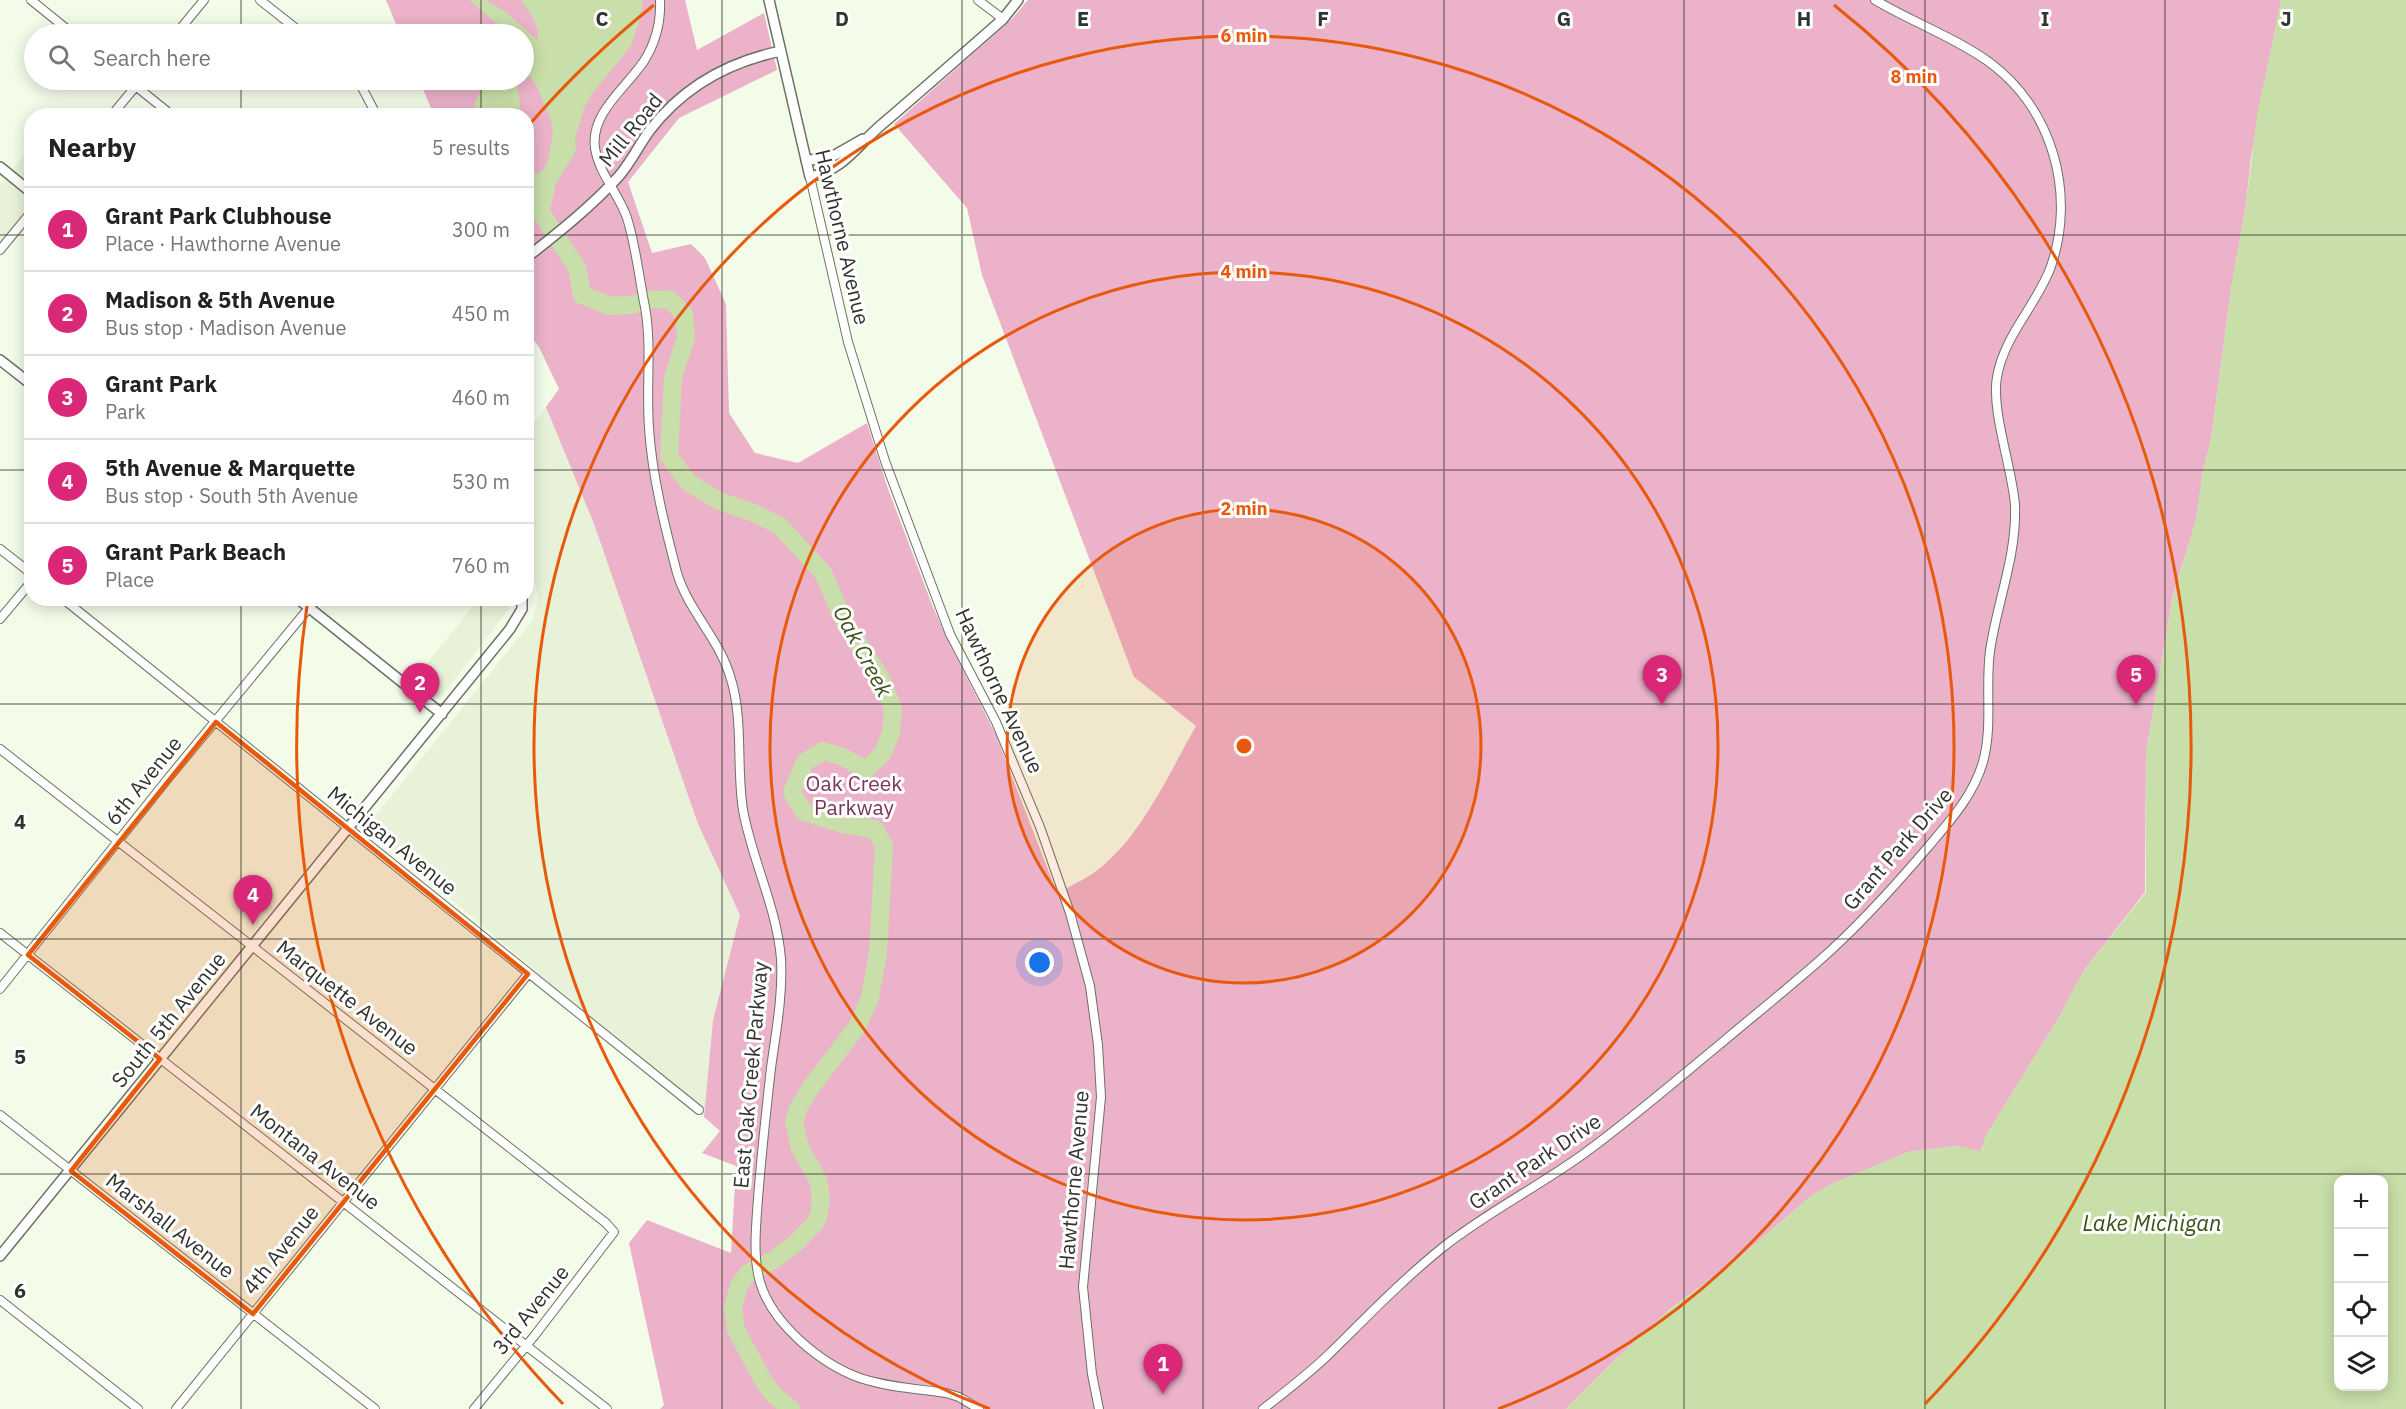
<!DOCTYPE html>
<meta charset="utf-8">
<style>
:root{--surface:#fff;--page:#f2f2f2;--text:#222;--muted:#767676;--line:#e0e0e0;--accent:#db2777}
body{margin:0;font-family:"IBM Plex Sans",sans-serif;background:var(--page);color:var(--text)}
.controls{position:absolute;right:18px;bottom:18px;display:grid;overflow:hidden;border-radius:12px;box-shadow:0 3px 15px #0003}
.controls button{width:54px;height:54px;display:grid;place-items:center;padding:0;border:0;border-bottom:2px solid var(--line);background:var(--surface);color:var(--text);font:30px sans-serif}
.you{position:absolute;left:1040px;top:963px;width:21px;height:21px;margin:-15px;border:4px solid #fff;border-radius:50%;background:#1a73e8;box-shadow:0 0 0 9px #1a73e833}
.badge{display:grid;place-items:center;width:39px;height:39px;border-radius:50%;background:var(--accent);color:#fff;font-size:20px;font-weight:700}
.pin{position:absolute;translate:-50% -50px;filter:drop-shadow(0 2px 3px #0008)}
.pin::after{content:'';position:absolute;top:32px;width:21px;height:18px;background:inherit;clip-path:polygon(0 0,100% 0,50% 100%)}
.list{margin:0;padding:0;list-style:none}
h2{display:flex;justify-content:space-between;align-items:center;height:78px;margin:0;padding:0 24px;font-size:26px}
h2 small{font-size:20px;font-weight:400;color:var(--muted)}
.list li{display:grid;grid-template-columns:39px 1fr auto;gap:18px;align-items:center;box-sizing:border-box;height:84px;padding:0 24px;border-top:2px solid var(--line)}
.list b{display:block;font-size:22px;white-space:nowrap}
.list p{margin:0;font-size:20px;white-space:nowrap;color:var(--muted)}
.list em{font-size:20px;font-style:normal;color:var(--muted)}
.icon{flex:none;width:33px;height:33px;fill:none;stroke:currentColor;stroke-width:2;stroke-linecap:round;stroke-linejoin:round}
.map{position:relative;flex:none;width:2406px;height:1409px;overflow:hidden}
.search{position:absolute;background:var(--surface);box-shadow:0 3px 15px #0003;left:24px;top:24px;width:510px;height:66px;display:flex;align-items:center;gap:15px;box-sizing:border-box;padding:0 21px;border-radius:33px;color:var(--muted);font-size:22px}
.panel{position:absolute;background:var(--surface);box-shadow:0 3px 15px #0003;left:24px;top:108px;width:510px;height:498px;border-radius:24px}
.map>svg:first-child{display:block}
</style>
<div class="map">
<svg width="2406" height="1409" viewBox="0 0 2406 1409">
<rect width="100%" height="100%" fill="#f3fbe9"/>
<!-- built -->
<path fill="#e7f2d8" d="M31,146V211L0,250V185Z
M546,407L594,524L698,824L740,915L713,1020L704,1117L367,826L533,620L538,598L535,582L527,570V432Z
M480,598L510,599L511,606L440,699L415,678Z"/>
<!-- green -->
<path fill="#ebb2c9" d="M386,0H685L697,50L764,13L777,70L679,118L628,182L652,253L691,244L705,258L726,304L729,413L755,453L798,463L867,423L888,489L933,607L950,645L996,735L1057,893C1075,884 1094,875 1108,861C1145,828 1172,768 1196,726L1134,677L982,275L967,208L894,124L1011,20L1028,0H2281L2251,157L2246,205L2231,289L2211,440L2203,471L2196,521L2173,595L2146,753L2145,892L2083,972L2061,1014L1987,1134L1980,1152L1957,1146L1908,1152L1830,1185L1811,1196L1739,1258L1670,1309L1616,1359L1566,1409H660L664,1405L629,1243L647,1220L731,1253L736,1166L702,1153L720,1131L704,1117L713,1020L740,915L698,824L594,524L546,407L559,389L539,347L527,332L526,116L434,115L419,80H524V34H400Z"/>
<!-- water -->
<path fill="#c8dfa9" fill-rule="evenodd" d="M469,0H486L506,12L537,40C542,27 528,11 521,0H643L640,20L631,46L592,94L585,106L575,138L576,151L553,188L551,201L527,223V149C530,157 532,168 536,174L541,172L548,162L553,131L550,118L536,85L524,69V34H500L496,23Z
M2281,0H2406V1409H1566L1616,1359L1670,1309L1739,1258L1811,1196L1830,1185L1908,1152L1957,1146L1980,1151L1987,1134L2061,1014L2083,972L2146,892V753L2173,595L2196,521L2203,471L2211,440L2231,289L2246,205L2257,115ZM2338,1180H2384V1386H2338Z
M494,80H517L521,115H473C474,100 481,87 494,80Z"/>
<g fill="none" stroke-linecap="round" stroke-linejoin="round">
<!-- river -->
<path stroke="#c8dfa9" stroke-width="18" d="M546,188L540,211L577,268L582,295L610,306L631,305L654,299L670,300L684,314L686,337L673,378L669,456L688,482L719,501L754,513L780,526L823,573L845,623L880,677L893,708L891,733L883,753L866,770L843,757L823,751L805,762L792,792L804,812L843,824L875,829L884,846L878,952L870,998L857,1027L811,1087L798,1109L794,1122L800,1148L818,1180L821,1198L819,1214L816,1222L796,1243L772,1261L748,1273L739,1286L733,1307L736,1330L764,1382L774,1395L791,1409"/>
<defs>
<path id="minor" d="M31,0L73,34
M260,0L303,34
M660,0C661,22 656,42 644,61C627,87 590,113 595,148C599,174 619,194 627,218C636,246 639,278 645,307C652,347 646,387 649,428C652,476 665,527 677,573C688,610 719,639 730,676C744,718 736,766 743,810C752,860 777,908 781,959C783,995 776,1032 771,1068C765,1121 759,1174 756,1228C755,1245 755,1265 760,1282C772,1324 821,1364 860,1378C887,1387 918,1389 946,1393L959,1397L979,1409
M978,0L1003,19
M176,34L204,0
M128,80L173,116
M358,80L377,116
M111,116L141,80
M810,177L848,342L885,461L950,634L996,722L1040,827L1070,913L1090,986L1098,1045L1101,1097L1083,1287L1092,1374L1099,1409
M0,250L32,211
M0,549L32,574
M62,598L699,1110
M0,619L32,581
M0,749L606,1223L614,1232L535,1335L474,1409
M0,933L607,1409
M0,989L170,776L317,598
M0,1115L375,1409
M0,1300L138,1409
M176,1409L528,974
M1263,1409C1285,1392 1307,1375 1327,1356C1365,1319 1401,1281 1442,1248C1486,1213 1536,1188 1582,1155C1629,1121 1674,1082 1719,1045C1752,1017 1786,990 1819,961C1858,927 1894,887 1928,847C1950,821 1973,796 1983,762C1993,726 1985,688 1990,651C1997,602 2017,556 2015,505C2012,467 1991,411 1997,377C2004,336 2035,307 2050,269C2077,195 2053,109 1989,62C1954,37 1912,22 1875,0"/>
<path id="tertiary" d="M769,0L810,177C844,169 855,148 880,126C921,91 962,55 1003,19L1018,0
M806,161L835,155L863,139
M0,167L32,193
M526,258C558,233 592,206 619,176C631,162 639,145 650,130C684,86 728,62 781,51
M0,360L32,385
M297,598L442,714
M0,1256L510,629L522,609V598"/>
</defs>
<!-- minor casing -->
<use href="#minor" stroke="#6b7262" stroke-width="10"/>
<!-- tertiary casing -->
<use href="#tertiary" stroke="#6b7262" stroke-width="12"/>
<!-- minor -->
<use href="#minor" stroke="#fff" stroke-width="8"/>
<!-- tertiary -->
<use href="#tertiary" stroke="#fff" stroke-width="9"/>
</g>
<!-- marked area -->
<path fill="#e8590c" fill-opacity="0.2" stroke="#e8590c" stroke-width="4.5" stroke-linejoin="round" d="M216,722L528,974L253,1314L71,1171L160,1059L28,955Z"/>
<!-- grid -->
<path fill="none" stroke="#31342d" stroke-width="1.5" stroke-opacity="0.55" d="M241,0V34M481,0V34M722,0V1409M962,0V1409M1203,0V1409M1444,0V1409M1684,0V1409M1925,0V1409M2165,0V1409M241,80V116M481,80V116M0,235H32M526,235H2406M0,470H32M526,470H2406M241,598V1409M481,598V1409M0,704H2406M0,939H2406M0,1174H2406"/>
<!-- distance rings -->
<circle cx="1244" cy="746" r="237" fill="#e8590c" fill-opacity=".12"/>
<g fill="none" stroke="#e8590c" stroke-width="3">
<circle cx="1244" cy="746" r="237"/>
<circle cx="1244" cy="746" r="474"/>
<path d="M990 1409A710 710 0 1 1 1498 1409"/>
<path d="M563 1404A947 947 0 0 1 307 606M529 125A947 947 0 0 1 654 5M1834 5A947 947 0 0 1 1925 1404"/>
</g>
<g text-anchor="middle" stroke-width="6" stroke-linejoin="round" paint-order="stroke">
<!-- street labels -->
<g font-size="21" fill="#31342d" stroke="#fff">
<text transform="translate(631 130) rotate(-51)" y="7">Mill Road</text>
<text transform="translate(842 237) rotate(77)" y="7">Hawthorne Avenue</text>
<text transform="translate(999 691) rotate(65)" y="7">Hawthorne Avenue</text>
<text transform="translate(144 781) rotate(-51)" y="7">6th Avenue</text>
<text transform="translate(392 841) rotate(39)" y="7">Michigan Avenue</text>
<text transform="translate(1898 849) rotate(-49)" y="7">Grant Park Drive</text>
<text transform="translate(347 998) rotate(38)" y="7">Marquette Avenue</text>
<text transform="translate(169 1020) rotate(-51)" y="7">South 5th Avenue</text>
<text transform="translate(751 1075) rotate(-85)" y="7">East Oak Creek Parkway</text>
<text transform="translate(315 1157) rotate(38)" y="7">Montana Avenue</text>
<text transform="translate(1535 1162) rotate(-34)" y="7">Grant Park Drive</text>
<text transform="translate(1074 1180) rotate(-85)" y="7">Hawthorne Avenue</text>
<text transform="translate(170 1226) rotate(38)" y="7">Marshall Avenue</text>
<text transform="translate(281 1250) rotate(-51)" y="7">4th Avenue</text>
<text transform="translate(531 1310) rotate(-51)" y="7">3rd Avenue</text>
</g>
<!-- park labels -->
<g font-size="21" fill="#7b3556" stroke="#fff">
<text x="854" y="791">Oak Creek<tspan x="854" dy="24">Parkway</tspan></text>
</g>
<!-- water labels -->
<g font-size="22" font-style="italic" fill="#3c4f17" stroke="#fff">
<text transform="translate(863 651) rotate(62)" y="8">Oak Creek</text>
<text x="2152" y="1231">Lake Michigan</text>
</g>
</g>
<g font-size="20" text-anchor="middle" font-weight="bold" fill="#31342d" stroke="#fff" stroke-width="6" stroke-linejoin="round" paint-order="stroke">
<text x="602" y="26">C</text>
<text x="842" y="26">D</text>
<text x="1083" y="26">E</text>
<text x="1323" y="26">F</text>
<text x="1564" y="26">G</text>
<text x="1804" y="26">H</text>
<text x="2045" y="26">I</text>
<text x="2286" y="26">J</text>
<text x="20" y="829">4</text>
<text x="20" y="1064">5</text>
<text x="20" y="1298">6</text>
</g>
<circle cx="1244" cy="746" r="9" fill="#e8590c" stroke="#fff" stroke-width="3"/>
<g font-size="18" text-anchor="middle" font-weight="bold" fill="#e8590c" stroke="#fff" stroke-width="6" stroke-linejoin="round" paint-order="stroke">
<text x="1244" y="42">6 min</text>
<text x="1914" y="83">8 min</text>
<text x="1244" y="278">4 min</text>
<text x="1244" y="515">2 min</text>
</g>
</svg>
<div class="controls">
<button>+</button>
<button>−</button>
<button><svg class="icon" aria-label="locate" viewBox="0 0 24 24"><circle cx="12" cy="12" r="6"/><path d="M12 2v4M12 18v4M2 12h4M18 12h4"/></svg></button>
<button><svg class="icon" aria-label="layers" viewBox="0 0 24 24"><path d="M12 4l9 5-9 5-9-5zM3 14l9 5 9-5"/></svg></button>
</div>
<div class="you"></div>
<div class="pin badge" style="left:1163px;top:1394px">1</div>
<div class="pin badge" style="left:420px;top:713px">2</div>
<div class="pin badge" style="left:1662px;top:705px">3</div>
<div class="pin badge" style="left:253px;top:925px">4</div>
<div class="pin badge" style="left:2136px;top:705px">5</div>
<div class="search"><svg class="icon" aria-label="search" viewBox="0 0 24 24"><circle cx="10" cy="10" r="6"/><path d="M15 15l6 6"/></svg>Search here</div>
<section class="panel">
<h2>Nearby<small>5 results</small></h2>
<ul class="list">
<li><span class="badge">1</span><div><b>Grant Park Clubhouse</b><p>Place · Hawthorne Avenue</p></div><em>300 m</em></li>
<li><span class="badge">2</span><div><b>Madison &amp; 5th Avenue</b><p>Bus stop · Madison Avenue</p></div><em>450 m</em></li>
<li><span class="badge">3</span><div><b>Grant Park</b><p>Park</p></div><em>460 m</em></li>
<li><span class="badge">4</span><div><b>5th Avenue &amp; Marquette</b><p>Bus stop · South 5th Avenue</p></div><em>530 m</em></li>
<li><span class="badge">5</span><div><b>Grant Park Beach</b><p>Place</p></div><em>760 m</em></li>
</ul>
</section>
</div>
